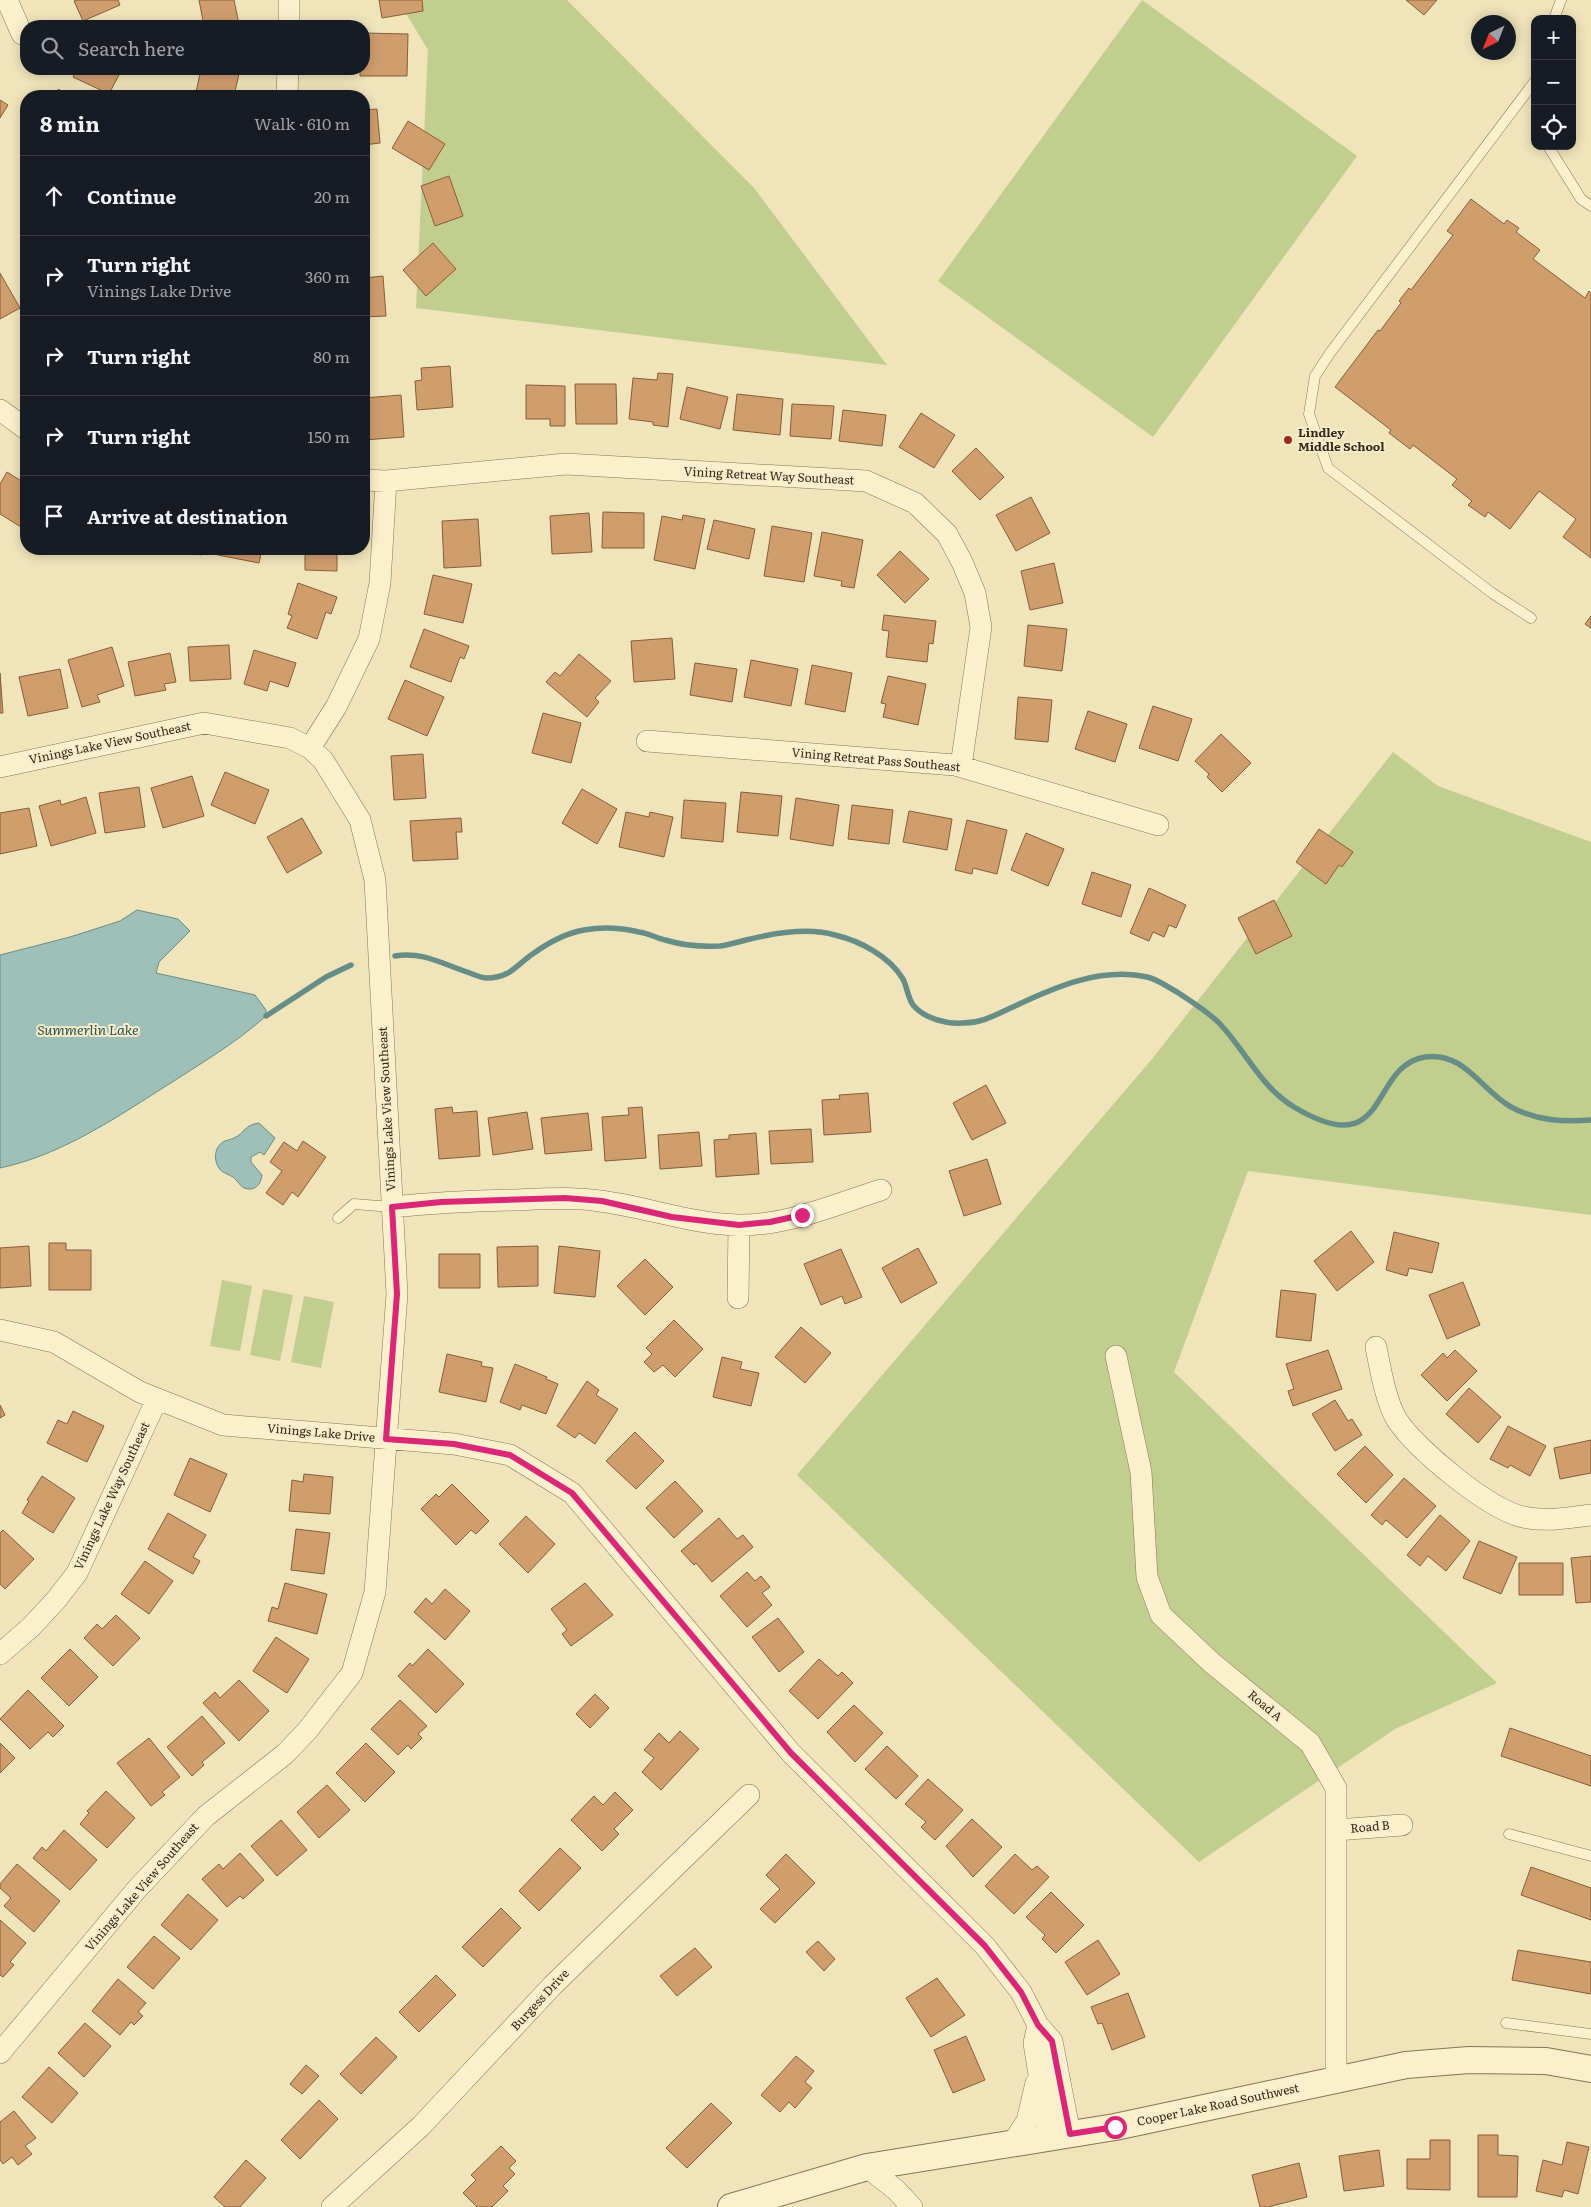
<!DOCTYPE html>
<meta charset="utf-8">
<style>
:root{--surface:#171b24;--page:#20242c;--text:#f1f3f6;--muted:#9ea1a6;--line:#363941}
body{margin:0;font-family:Literata,serif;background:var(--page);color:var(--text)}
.controls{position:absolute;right:15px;top:15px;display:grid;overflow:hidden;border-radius:10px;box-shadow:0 2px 12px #0003}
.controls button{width:45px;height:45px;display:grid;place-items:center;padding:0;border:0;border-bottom:1px solid var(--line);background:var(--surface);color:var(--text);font:25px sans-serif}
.compass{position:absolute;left:1471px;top:15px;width:45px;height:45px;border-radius:50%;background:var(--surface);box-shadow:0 2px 12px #0003;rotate:223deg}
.stop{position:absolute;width:15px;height:15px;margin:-11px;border:4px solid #db2777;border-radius:50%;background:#fff}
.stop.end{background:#db2777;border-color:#fff;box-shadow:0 1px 5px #0008}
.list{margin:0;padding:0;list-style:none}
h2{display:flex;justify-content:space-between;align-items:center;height:65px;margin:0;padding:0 20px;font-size:21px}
h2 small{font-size:16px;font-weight:400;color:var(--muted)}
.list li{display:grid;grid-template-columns:32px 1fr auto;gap:15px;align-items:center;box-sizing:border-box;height:80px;padding:0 20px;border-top:1px solid var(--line)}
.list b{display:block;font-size:19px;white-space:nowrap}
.list p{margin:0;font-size:16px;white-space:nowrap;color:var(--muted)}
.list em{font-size:16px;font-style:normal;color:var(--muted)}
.icon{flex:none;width:28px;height:28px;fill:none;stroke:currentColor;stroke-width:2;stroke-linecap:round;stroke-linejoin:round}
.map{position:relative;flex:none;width:1591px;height:2207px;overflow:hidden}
.search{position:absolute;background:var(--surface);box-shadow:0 2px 12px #0003;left:20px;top:20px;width:350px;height:55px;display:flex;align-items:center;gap:12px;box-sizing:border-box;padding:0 18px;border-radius:20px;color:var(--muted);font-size:19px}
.panel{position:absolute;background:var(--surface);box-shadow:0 2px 12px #0003;left:20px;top:90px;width:350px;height:465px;border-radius:20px}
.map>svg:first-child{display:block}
</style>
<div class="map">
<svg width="1591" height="2207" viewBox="0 0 1591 2207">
<rect width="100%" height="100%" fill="#f0e4ba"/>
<!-- green -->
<path fill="#c1ce8e" d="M398,0H567L754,188L887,365L416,308L428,50Z
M1142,0L1357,156L1153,437L938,281Z
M1393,752L1438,786L1591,842V1215L1248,1171L1174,1372L1497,1683L1395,1729L1199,1862L797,1475L1152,1059Z
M222,1280L252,1286L240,1351L210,1346Z
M263,1289L293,1295L280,1361L250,1355Z
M304,1296L334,1302L321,1368L291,1362Z"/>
<!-- water -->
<path fill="#9fc0b8" stroke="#668d86" d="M137,910L178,919L190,931L159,962L156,973L255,995L266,1010V1016C236,1043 200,1064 166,1086C114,1119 61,1155 0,1168V955L70,937L120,921Z
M259,1123L275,1138L264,1155L260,1152L251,1157V1162L262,1175C261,1184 255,1192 244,1188C240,1186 237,1180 233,1177C230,1175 226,1174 223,1172C213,1165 213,1148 223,1142C226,1140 230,1140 234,1138C245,1133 244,1125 259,1123Z"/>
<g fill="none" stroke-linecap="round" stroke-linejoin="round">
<!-- stream -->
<path stroke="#668d86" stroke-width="5.5" d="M395,956C421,951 443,964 467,972C473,974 481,978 487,978C511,978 517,964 534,953C548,943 567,933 584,930C601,927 622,928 639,932C648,933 656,938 665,940C682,945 702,947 720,946C729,945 738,942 746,940C774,933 808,927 835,935C860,941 889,956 903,979C907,987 908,998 913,1005C925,1019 946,1024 963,1023C983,1023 997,1014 1015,1006C1055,987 1101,967 1147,977C1157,979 1168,987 1177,992C1192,1002 1209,1012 1221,1025C1246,1052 1261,1087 1294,1107C1391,1165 1368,1066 1425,1057C1464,1051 1482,1091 1511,1107C1538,1121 1562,1122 1591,1120
M266,1016L326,977L351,965"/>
</g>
<!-- building -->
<path fill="#d09e6d" stroke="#875d38" d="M77,0H118L120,5L83,21L74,1Z
M199,0H234L239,24L226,26H204Z
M379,0H422L423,11L382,18Z
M1406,0H1437L1424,15Z
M364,33L408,34L407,76H360V69H364Z
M77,69H122L109,94L73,77Z
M201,69H240L234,96H214L196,92Z
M59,89L64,96H49Z
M0,100L8,105L0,118Z
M377,109L380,143L364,145V110Z
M26,112V124L21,115Z
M408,121L445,144L429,170L392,148Z
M449,176L463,216L435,226L421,186Z
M1471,199L1504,224L1507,220L1519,228L1516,232L1540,250L1533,259L1585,298L1589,291L1591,293V558L1563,537L1576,519L1539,491L1510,529L1488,512L1485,517L1468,505L1472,501L1452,485L1457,479L1413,445L1410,449L1389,433L1391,430L1335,387L1378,330L1380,331L1401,303L1399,301L1409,288L1411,290L1453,235L1447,231Z
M433,243L456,269L426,296L403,270Z
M0,273L20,308L0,319Z
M383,276L386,316L364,317V278Z
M450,366L453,407L417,410L415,381L422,380L421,368Z
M658,373L673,374L668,427L653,425V422L629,419L633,378L657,380Z
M575,384H616L617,424H576Z
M526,385L565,386V426H550V419H526Z
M687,387L728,397L720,429L680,419Z
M737,394L783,399L780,435L733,430Z
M401,395L404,437L364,440V398Z
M792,404L834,406L831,439L790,436Z
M843,410L886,415L882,446L839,441Z
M921,413L955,435L934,468L899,447Z
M976,448L1004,477L980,500L952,471Z
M7,472L26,484V519L21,527L0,514V484Z
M1031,497L1050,533L1016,551L996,515Z
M603,512L644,513V548H602Z
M589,513L592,552L552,554L550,516Z
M683,515L705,519L695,569L654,560L662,516L682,520Z
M478,519L481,566L444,568L442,521Z
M714,520L755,529L749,559L707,549Z
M772,526L812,533L804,582L764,576Z
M822,532L863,540L854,588L841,586L842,581L814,576Z
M130,549H142L140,553Z
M175,549H203L201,555Z
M219,549H262L259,563L218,555Z
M305,549H337V571L305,570Z
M900,551L929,579L905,603L877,575Z
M1054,563L1063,603L1030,610L1021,571Z
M433,575L472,584L463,623L424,614Z
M298,583L337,597L331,614L326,612L317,639L287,628L292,616L288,614Z
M884,615L936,621L933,644L929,643L927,662L886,657L889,631L882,630Z
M1591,616V628L1585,624Z
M1028,625L1067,629L1062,671L1024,666Z
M424,629L469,646L464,659L460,657L451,682L410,667Z
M672,638L675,679L634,682L631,641Z
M229,645L231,679L190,681L188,647Z
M112,647L124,686L97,695L100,702L82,707L68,660Z
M254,650L296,663L288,687L270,681L267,691L244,684Z
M170,653L176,682L164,684L166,690L135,696L128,662Z
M579,654L611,681L595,698L599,702L587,717L546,682L555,672L560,676Z
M751,660L798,669L791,706L744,697Z
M695,663L737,669L732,702L690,695Z
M812,665L852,673L845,712L805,704Z
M60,669L68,708L28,716L19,677Z
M0,673L3,713H0Z
M888,676L926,684L918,725L883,717L886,704L881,703Z
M405,680L444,697L427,736L388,719Z
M1018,697L1052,700L1048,742L1015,739Z
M1153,706L1192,719L1178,761L1139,748Z
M1088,711L1127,724L1115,762L1075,749Z
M543,713L581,723L571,763L532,753Z
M1221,734L1251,763L1222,792L1207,777L1209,774L1195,761Z
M423,754L426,798L394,800L391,756Z
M225,772L269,790L255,824L211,805Z
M192,776L204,816L163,828L151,788Z
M139,787L145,827L105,833L99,793Z
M582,789L617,809L597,844L562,823Z
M741,792L782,796L778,836L737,832Z
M86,797L96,833L51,846L39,806L60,800L61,805Z
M796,798L839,805L833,846L790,839Z
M684,800L726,803L723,842L681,838Z
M852,805L893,810L889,844L848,839Z
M29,808L37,846L0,854V813Z
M909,811L952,819L947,850L903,842Z
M626,812L649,817L650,812L673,817L664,857L619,847Z
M302,818L322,853L287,873L267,837Z
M461,818L462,832H456L458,859L413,861L410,821Z
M967,820L1007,830L997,874L973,868L972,874L955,870Z
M1319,829L1353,852L1342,867L1339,865L1326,884L1296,862Z
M1026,833L1064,849L1048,886L1011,870Z
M1092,872L1131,885L1121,917L1082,904Z
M1149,888L1186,905L1176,928L1169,925L1164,937L1153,932L1149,941L1130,933Z
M1274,900L1292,936L1256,954L1238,918Z
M986,1085L1006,1123L972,1140L953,1103Z
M868,1093L871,1132L824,1135L822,1100L840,1099L839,1095Z
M452,1107L453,1113L477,1111L480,1156L439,1159L435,1109Z
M642,1107L646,1158L605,1161L602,1117L629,1115L628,1108Z
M527,1112L533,1149L493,1155L488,1118Z
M588,1113L592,1150L545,1154L541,1118Z
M811,1129L813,1162L771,1164L769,1131Z
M699,1132L702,1166L660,1169L658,1135Z
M756,1133L759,1174L716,1177L714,1140L729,1139V1135Z
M303,1141L326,1157L298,1197L292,1192L283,1205L266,1193L282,1171L270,1162L284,1142L297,1151Z
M987,1159L1001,1204L964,1216L949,1171Z
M1351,1231L1374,1262L1337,1291L1314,1261Z
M1394,1232L1439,1243L1432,1273L1409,1268L1407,1276L1386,1270Z
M49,1243H66V1250H91V1290H49Z
M29,1246L31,1286L0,1288V1248Z
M538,1246V1286L498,1287L497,1247Z
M559,1246L600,1251L595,1297L554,1293Z
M918,1248L937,1283L901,1303L882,1268Z
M841,1249L862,1297L845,1304L842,1296L821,1305L804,1264Z
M439,1254H480V1288H439Z
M645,1259L673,1287L645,1315L617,1286Z
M1463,1282L1480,1325L1447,1339L1429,1295Z
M1281,1290L1316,1294L1311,1341L1276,1337Z
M674,1320L703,1349L675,1377L663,1365L654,1372L644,1362L652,1354L646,1348Z
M801,1327L831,1353L805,1383L775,1357Z
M1328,1350L1342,1389L1293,1406L1288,1391L1294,1389L1286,1364Z
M1455,1350L1477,1371L1447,1401L1421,1375L1443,1353L1447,1358Z
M447,1354L482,1362L481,1366L493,1368L486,1402L439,1392Z
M722,1357L742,1362L740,1369L759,1373L751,1406L713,1397Z
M515,1364L547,1377L546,1379L558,1384L546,1414L522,1405L520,1410L500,1402Z
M587,1381L599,1390L596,1395L618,1409L595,1444L579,1433L575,1438L557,1426Z
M1469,1388L1501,1417L1478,1443L1446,1414Z
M1335,1400L1348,1421L1352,1419L1362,1435L1335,1451L1312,1414Z
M0,1405L5,1415L0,1418Z
M73,1411L104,1426L87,1462L47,1443L58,1420L67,1424Z
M1508,1426L1546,1446L1530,1476L1510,1465L1508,1468L1490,1459Z
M635,1432L664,1461L636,1489L606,1461Z
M1591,1440V1473L1560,1479L1554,1448Z
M1365,1446L1393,1475L1366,1503L1337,1474Z
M190,1458L227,1474L210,1512L174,1495Z
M304,1474L333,1477L330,1514L289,1511L292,1480L303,1482Z
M42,1476L75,1498L53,1533L22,1513L29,1501L27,1500Z
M1404,1478L1436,1506L1407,1538L1386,1520L1382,1525L1371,1515Z
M675,1481L703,1511L674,1538L646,1508Z
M452,1484L489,1521L476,1534L471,1530L456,1545L421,1509L436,1494L439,1497Z
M168,1513L206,1535L193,1557L200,1561L193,1574L148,1549Z
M1440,1515L1470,1541L1446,1571L1428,1556L1420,1566L1407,1555Z
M526,1516L555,1544L528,1573L499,1544Z
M719,1518L737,1539L743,1535L753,1547L712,1582L696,1563L694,1565L681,1551Z
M296,1529L330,1533L324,1574L291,1570Z
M3,1530L34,1559L5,1589L0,1584V1533Z
M1479,1541L1517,1557L1501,1594L1463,1578Z
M1591,1556V1602L1576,1603L1571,1558Z
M145,1561L173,1581L149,1614L121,1594Z
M1519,1563H1563V1595H1519Z
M747,1572L755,1581L761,1576L770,1587L762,1593L772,1605L747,1627L720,1596Z
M285,1583L327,1594L317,1634L268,1621L272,1607L278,1609Z
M585,1583L613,1615L571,1646L562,1634L567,1630L551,1609Z
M445,1589L470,1611L445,1640L414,1612L426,1598L432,1604Z
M116,1615L140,1638L113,1666L84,1638L97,1624L102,1629Z
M778,1618L804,1652L779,1672L752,1637Z
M276,1637L309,1659L287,1693L253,1671Z
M70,1649L98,1677L69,1706L41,1678Z
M428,1649L464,1684L436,1713L398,1676L410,1663L412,1666Z
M819,1659L838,1676L842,1672L853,1683L818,1719L789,1691Z
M239,1680L269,1711L239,1741L203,1703L215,1692L220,1698Z
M28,1690L64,1726L53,1737L48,1732L30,1749L0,1719Z
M595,1694L609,1708L590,1728L576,1714Z
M400,1700L427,1726L418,1734L422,1738L411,1749L408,1745L398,1755L371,1729Z
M854,1705L883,1733L855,1762L827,1732Z
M202,1716L225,1743L202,1762L204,1765L192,1776L167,1747Z
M1510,1728L1591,1756V1786L1501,1756Z
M680,1731L699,1749L661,1790L642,1772L654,1758L644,1750L659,1733L669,1743Z
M149,1738L180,1777L162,1792L165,1795L151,1806L117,1763Z
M0,1743L15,1758L0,1773Z
M366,1743L395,1772L365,1802L336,1773Z
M887,1746L918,1776L896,1799L865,1769Z
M928,1779L963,1810L935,1840L921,1827L926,1822L905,1804Z
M327,1785L350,1810L319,1838L297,1812Z
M106,1791L135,1818L107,1848L80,1824L89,1813L87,1811Z
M615,1792L633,1810L614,1829L619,1834L602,1851L571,1820L594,1796L603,1805Z
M972,1819L1002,1847L973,1877L946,1846Z
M281,1820L307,1850L277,1876L251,1846Z
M64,1830L97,1860L70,1890L33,1858L42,1847L46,1851Z
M560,1848L581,1868L539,1911L519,1891Z
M240,1853L264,1880L243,1899L240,1896L227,1907L202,1879L219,1864L223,1869Z
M786,1854L815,1883L775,1923L760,1909L780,1889L766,1875Z
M1015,1854L1032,1870L1037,1866L1049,1877L1014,1914L985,1886Z
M17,1864L60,1901L34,1932L4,1906L11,1898L0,1888V1884Z
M1531,1867L1591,1888V1920L1521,1895Z
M1051,1892L1084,1925L1056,1953L1042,1939L1045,1935L1026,1917Z
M188,1894L218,1920L191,1950L161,1925Z
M501,1908L521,1928L483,1967L462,1947Z
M0,1920L26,1943L10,1962L14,1965L3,1977L0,1975Z
M154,1936L180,1958L153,1989L127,1967Z
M1098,1940L1120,1974L1087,1995L1065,1962Z
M818,1941L835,1959L824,1971L806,1952Z
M695,1948L712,1967L677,1996L660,1976Z
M1518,1950L1591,1962V1994L1512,1980Z
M436,1975L456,1995L419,2032L399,2012Z
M937,1978L965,2015L931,2037L906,1998Z
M118,1979L146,2003L138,2012L143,2016L134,2025L131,2022L120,2035L92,2011Z
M1128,1993L1145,2037L1112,2050L1102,2023L1098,2024L1091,2007Z
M85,2023L111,2046L84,2077L58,2053Z
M966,2036L985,2080L953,2093L934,2050Z
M376,2037L397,2057L361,2094L340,2074Z
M796,2056L814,2071L805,2082L812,2088L795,2108L789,2102L780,2112L761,2095Z
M306,2065L319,2076L302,2094L290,2084Z
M49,2067L78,2093L52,2123L22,2097Z
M319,2100L338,2119L300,2159L281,2140Z
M711,2103L732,2123L687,2168L666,2148Z
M14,2111L36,2138L25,2146L32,2154L18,2165L12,2157L3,2164L0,2160V2122Z
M1478,2135H1498V2155L1518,2156L1517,2197H1478Z
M1430,2140H1450V2190L1407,2189V2159H1430Z
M1567,2142L1589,2147L1578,2194L1564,2190L1562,2197L1536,2191L1543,2160L1562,2165Z
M501,2146L516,2161L509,2168L515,2174L503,2186L508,2191L492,2207H477L463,2193L476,2180L471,2175Z
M1379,2150L1384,2186L1344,2191L1339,2156Z
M246,2160L266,2178L240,2207H225L214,2197Z
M1299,2163L1307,2197L1268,2207H1260L1252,2175Z"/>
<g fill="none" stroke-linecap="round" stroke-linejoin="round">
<defs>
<path id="service" d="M1554,19L1561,0
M1548,146L1581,199L1591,206
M1531,618L1492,593L1328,468L1309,414L1315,376L1330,353L1535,81
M338,1218L354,1204L392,1207
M1509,1834L1591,1856
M1506,2023L1591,2034"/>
<path id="minor" d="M7,0L22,34
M289,26V0
M287,96L288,69
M0,410L26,429
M364,480L386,481L566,464L866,481L915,503L947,534L962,562L975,593L981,627L961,766
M647,741L955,765L1158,825
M310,748L336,707L369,639L380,583L386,481
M0,767L204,723L290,738L310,748L323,760L360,820L375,880L397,1294L375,1592L352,1673L307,1731L285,1754L206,1816L137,1889L0,2053
M392,1207C432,1203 472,1201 513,1200C542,1199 571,1197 600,1201C647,1207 691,1224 738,1225C787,1226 836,1204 881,1190
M738,1298L739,1225
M0,1330L54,1342L140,1392L223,1425L454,1444L510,1455L572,1493L791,1753L985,1946L1021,1992L1038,2025L1052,2041L1070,2134
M1376,1347C1380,1368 1386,1402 1397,1420C1417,1450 1488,1509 1523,1517C1545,1522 1569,1518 1591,1515
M1116,1356L1141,1472L1147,1577L1161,1615L1212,1663L1310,1743L1336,1788V2080
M0,1654L31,1627L56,1600L77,1573L157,1399
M1337,1830L1402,1825
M1038,2025L1034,2043L1049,2138
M1012,2144L1027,2121L1036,2083
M867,2167L896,2190L912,2207
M332,2207L421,2126L553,1985L749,1795"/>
<path id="tertiary" d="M731,2207L867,2167L1115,2127L1406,2065L1469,2060L1546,2061L1591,2069"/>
</defs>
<!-- service casing -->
<use href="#service" stroke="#877353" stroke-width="11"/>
<!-- minor casing -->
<use href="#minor" stroke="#877353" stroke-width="22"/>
<!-- tertiary casing -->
<use href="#tertiary" stroke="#877353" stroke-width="28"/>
<!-- service -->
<use href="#service" stroke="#fbf0cd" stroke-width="10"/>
<!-- minor -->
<use href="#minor" stroke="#fbf0cd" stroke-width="21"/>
<!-- tertiary -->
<use href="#tertiary" stroke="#fbf0cd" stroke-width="26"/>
</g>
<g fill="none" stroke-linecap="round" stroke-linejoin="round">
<!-- route -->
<path stroke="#db2777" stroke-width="6" d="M802,1215L770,1222L739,1225L672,1217L602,1201L565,1198L441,1202L392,1207L397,1294L386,1439L454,1444L510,1455L572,1493L791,1753L985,1946L1021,1992L1038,2025L1052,2041L1070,2134L1115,2127"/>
</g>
<!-- markers -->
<circle fill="#992920" stroke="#f7edc9" stroke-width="2" cx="1288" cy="440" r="5"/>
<g text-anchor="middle" stroke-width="4" stroke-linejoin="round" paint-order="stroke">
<!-- poi labels -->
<g font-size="12" font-weight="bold" fill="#35291a" stroke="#f7edc9" text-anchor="start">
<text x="1298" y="437">Lindley<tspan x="1298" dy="14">Middle School</tspan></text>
</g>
<!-- street labels -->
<g font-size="12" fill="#35291a" stroke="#f7edc9">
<text transform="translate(769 476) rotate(3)" y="4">Vining Retreat Way Southeast</text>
<text transform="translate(110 743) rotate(-12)" y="4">Vinings Lake View Southeast</text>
<text transform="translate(876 760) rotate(5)" y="4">Vining Retreat Pass Southeast</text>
<text transform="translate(387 1109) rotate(-93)" y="4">Vinings Lake View Southeast</text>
<text transform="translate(321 1433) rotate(5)" y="4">Vinings Lake Drive</text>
<text transform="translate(112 1496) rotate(-65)" y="4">Vinings Lake Way Southeast</text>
<text transform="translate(1265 1706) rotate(40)" y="4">Road A</text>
<text transform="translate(1370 1827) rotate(-5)" y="4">Road B</text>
<text transform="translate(142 1887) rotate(-49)" y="4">Vinings Lake View Southeast</text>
<text transform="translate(540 2000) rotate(-47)" y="4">Burgess Drive</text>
<text transform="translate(1218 2105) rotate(-12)" y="4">Cooper Lake Road Southwest</text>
</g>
<!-- water labels -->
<g font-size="14" font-style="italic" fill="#285556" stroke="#f7edc9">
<text x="88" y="1035">Summerlin Lake</text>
</g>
</g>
</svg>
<div class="controls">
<button>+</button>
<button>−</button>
<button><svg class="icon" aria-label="locate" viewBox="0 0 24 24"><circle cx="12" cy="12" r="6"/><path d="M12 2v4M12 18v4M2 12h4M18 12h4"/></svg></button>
</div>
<svg class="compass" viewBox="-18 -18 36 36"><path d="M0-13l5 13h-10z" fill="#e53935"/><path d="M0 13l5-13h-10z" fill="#9ea1a6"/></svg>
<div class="stop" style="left:1115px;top:2127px"></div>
<div class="stop end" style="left:802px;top:1215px"></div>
<div class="search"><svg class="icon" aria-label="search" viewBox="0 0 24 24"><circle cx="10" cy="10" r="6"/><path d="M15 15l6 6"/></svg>Search here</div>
<section class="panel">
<h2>8 min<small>Walk · 610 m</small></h2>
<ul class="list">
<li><svg class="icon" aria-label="ahead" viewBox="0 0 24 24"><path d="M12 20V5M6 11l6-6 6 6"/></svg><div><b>Continue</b></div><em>20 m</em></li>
<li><svg class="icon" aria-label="right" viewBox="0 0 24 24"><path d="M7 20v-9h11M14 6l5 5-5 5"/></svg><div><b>Turn right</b><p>Vinings Lake Drive</p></div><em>360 m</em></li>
<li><svg class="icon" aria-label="right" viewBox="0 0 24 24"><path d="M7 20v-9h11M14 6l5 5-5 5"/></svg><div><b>Turn right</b></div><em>80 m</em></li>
<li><svg class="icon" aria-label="right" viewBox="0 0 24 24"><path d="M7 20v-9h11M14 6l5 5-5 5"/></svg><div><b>Turn right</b></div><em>150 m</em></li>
<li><svg class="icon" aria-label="arrive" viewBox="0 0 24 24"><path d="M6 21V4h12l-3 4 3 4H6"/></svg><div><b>Arrive at destination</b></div></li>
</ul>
</section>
</div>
